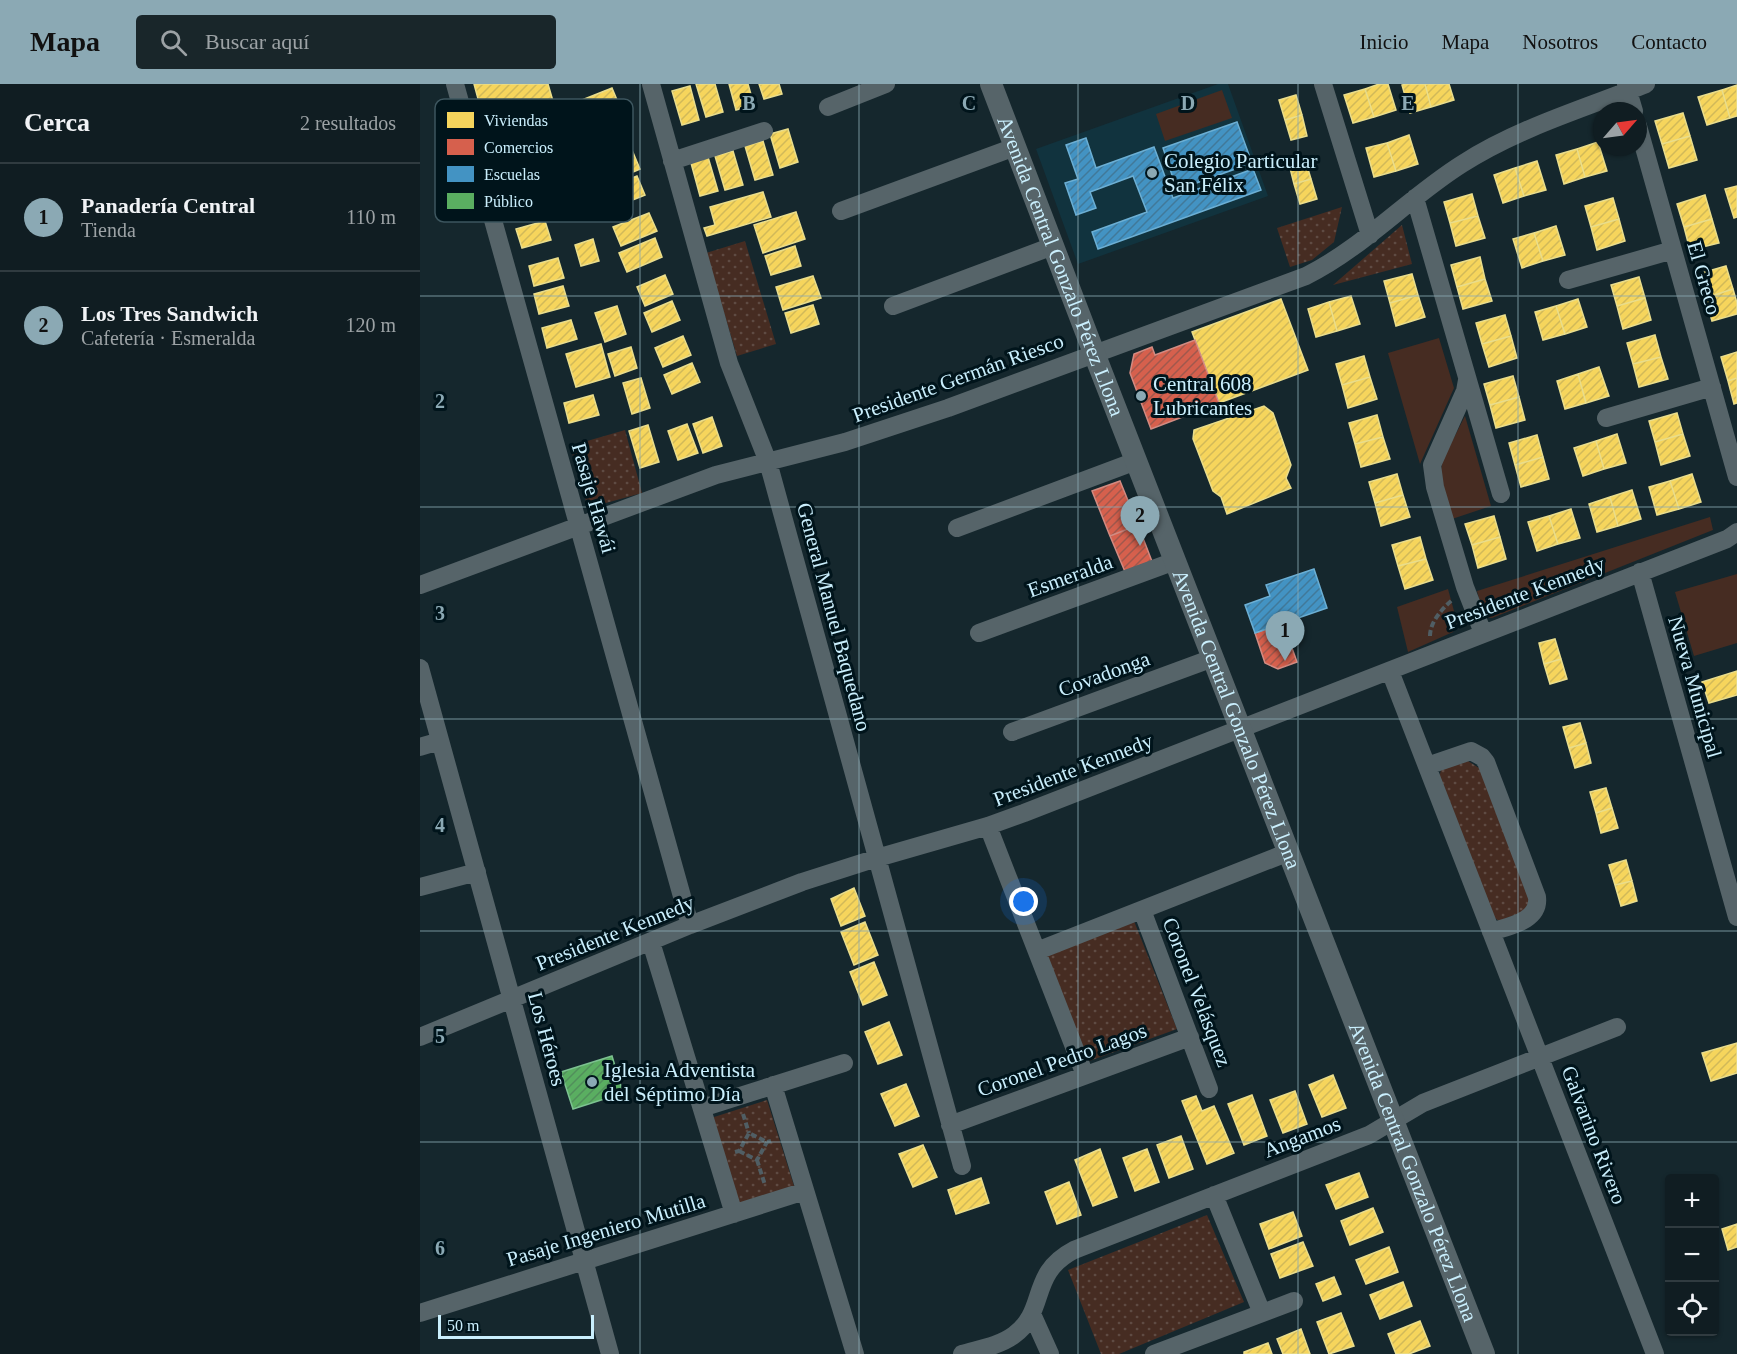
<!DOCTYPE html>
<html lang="es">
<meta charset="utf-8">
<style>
:root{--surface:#101d22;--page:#19262a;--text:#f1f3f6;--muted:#9ca2a5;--line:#303b40;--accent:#8ba9b4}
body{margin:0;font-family:"Times New Roman",serif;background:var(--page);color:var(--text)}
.controls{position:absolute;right:18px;bottom:18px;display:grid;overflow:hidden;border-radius:6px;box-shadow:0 2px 4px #0004}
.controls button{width:54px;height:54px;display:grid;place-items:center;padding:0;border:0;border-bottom:2px solid var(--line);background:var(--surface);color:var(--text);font:30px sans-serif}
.compass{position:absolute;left:1173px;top:18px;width:54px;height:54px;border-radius:50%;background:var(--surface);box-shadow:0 2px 4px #0004;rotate:62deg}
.scale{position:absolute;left:18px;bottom:15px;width:156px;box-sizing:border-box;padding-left:6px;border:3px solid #caeffd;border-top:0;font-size:16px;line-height:21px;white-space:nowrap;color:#caeffd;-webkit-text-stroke:4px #00141b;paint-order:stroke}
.you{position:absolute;left:604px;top:818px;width:21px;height:21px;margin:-15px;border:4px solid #fff;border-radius:50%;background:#1a73e8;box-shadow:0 0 0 9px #1a73e833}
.badge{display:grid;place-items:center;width:39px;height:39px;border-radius:50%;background:var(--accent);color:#111;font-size:20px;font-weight:700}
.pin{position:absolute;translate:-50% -50px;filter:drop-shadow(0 2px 3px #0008)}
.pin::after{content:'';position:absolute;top:32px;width:21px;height:18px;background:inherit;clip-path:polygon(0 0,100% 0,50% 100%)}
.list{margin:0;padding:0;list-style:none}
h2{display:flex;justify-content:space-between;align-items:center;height:78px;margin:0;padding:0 24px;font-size:26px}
h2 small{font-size:20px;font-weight:400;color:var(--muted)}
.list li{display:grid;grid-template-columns:39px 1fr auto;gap:18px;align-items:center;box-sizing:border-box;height:108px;padding:0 24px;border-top:2px solid var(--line)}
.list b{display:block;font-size:22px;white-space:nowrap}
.list p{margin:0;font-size:20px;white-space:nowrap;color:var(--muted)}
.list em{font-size:20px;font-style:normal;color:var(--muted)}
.icon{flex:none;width:33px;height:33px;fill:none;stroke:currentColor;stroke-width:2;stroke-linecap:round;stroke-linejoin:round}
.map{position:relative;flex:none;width:1317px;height:1270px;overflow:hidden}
header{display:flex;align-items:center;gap:36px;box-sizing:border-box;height:84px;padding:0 30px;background:var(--accent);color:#111}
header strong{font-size:28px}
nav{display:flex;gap:33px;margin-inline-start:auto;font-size:21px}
.search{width:420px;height:54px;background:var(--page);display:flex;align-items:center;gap:15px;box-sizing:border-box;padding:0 21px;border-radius:6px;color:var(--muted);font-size:22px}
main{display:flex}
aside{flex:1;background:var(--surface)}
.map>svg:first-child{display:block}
</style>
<header>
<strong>Mapa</strong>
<div class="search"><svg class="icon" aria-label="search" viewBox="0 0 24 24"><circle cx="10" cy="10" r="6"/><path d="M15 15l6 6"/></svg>Buscar aquí</div>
<nav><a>Inicio</a><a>Mapa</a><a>Nosotros</a><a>Contacto</a></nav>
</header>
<main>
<aside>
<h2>Cerca<small>2 resultados</small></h2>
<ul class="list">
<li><span class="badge">1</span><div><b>Panadería Central</b><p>Tienda</p></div><em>110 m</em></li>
<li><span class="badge">2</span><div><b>Los Tres Sandwich</b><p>Cafetería · Esmeralda</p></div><em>120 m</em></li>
</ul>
</aside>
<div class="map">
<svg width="1317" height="1270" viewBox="0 0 1317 1270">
<defs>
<pattern id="park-dots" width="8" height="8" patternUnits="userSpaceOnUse" patternTransform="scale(1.5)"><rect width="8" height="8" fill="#462c22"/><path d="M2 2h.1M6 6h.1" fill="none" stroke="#5f4b43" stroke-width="1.8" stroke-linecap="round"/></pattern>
<pattern id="homes-hatch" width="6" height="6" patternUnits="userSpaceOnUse" patternTransform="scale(1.5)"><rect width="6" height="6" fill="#f6d55c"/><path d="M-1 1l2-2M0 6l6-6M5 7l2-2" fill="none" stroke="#d1b959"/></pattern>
<pattern id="shops-hatch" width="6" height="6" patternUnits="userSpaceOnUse" patternTransform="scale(1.5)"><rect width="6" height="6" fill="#d6604d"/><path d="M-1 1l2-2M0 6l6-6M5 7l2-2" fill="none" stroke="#a0584d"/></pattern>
<pattern id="schools-hatch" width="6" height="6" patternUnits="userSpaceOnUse" patternTransform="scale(1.5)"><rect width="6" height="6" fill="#4393c3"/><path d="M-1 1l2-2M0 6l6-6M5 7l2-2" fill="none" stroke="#417999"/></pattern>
<pattern id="public-hatch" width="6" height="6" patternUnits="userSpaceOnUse" patternTransform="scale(1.5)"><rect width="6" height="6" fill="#5aae61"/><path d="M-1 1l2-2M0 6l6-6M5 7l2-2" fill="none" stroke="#518f5b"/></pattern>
</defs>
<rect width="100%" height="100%" fill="#15272d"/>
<!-- built -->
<path fill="#11333e" d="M798,0H808L848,112L658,180L616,65Z"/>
<!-- grass -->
<path fill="#462c22" d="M802,6L812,34L745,57L736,30Z
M1019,254L1034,304L1000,380L968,269Z
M1045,332L1071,422L1032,435L1019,395L1023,375Z
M1290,433L1293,446L1072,534L1064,533L1057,507Z
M1317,490V559L1274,572L1255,508Z
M1028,505L1037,538L1033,548L988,568L977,523Z"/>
<!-- park -->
<path fill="url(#park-dots)" d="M922,123L914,158L892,176L870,183L857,144Z
M982,141L992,180L913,201Z
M325,157L356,260L317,272L286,169Z
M205,346L222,409L168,424L150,362Z
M1045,675L1062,686L1112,816L1107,826L1079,837L1069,830L1019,696L1021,685Z
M714,837L757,945L664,979L623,873Z
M347,1016L375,1105L319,1124L291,1034Z
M787,1131L824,1218L699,1270H681L648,1186Z"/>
<!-- homes -->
<path fill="url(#homes-hatch)" stroke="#e9dd8c" stroke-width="1.5" d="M54,0H128L135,24L66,44Z
M276,0H295L303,28L286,33Z
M309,0H328L334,21L316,26Z
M339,0H359L362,10L344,15Z
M959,0H968L976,26L954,33L945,5Z
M986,0H1005L1011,23L990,29L982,1Z
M1005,0H1029L1034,16L1011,23Z
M1317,1V32L1310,34L1302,6Z
M270,2L279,36L262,41L252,7Z
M192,4L200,23L161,40L152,20Z
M945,5L954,33L933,39L924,11Z
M1302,6L1310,34L1287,41L1278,13Z
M876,11L882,31L865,36L859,16Z
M1263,29L1270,52L1242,60L1235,37Z
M882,31L887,52L871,56L865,36Z
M368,45L378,78L360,84L350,50Z
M989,51L998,80L976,87L967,59Z
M1270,52L1277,76L1249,84L1242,60Z
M343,57L353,91L335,96L325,62Z
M1178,58L1187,87L1165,93L1157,65Z
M967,59L976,87L954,93L946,64Z
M1157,65L1165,93L1144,100L1136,71Z
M212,66L220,85L192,97L184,78Z
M313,67L323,101L305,106L295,72Z
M288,73L298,107L280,112L271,79Z
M885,75L891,95L874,100L869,80Z
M1117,77L1126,106L1104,112L1095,84Z
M1095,84L1104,112L1083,119L1074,91Z
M217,92L225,111L190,125L182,106Z
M891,95L897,115L880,120L874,100Z
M1317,102V133L1314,134L1305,105Z
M343,108L351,133L287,152L284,144L295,141L290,123Z
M1052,110L1058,132L1030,139L1024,118Z
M1285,111L1292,135L1264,143L1257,120Z
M1193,114L1199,135L1171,143L1165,122Z
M376,128L385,155L343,169L334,141Z
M229,129L237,147L201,162L193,143Z
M1058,132L1065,154L1036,162L1030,139Z
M1199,135L1205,157L1177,166L1171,143Z
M1292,135L1299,159L1270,166L1264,143Z
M125,137L131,156L102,164L96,145Z
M1136,142L1145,171L1123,177L1114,149Z
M1114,149L1123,177L1102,184L1093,155Z
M235,154L242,173L207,188L199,169Z
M173,155L179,177L161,182L155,161Z
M375,162L381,182L351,191L345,172Z
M1060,173L1065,195L1037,203L1031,181Z
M138,174L144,194L114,202L109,182Z
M1306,182L1313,205L1285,214L1278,190Z
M992,190L998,211L970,219L964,197Z
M245,191L253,210L225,222L217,203Z
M393,192L401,214L363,226L356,203Z
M1219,193L1225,214L1197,222L1191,201Z
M1065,195L1072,217L1043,225L1037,203Z
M143,202L149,222L119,230L114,210Z
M1313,205L1317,219V230L1292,237L1285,214Z
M998,211L1005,233L976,242L970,219Z
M931,212L940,240L917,247L909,218Z
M1225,214L1231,236L1203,245L1197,222Z
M861,215L888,286L799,319L772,248Z
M1158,215L1167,243L1145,250L1136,222Z
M252,217L260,236L232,248L224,229Z
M909,218L917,247L896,253L888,225Z
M393,221L399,240L371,249L365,229Z
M197,222L206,250L185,258L175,229Z
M1136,222L1145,250L1123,256L1115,228Z
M1085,231L1091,252L1062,260L1056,239Z
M151,236L157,255L127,264L122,244Z
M1235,251L1241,273L1213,280L1207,259Z
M263,252L271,271L243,283L235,264Z
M1091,252L1097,274L1069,283L1062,260Z
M181,260L190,293L156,303L146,270Z
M211,263L217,284L195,292L188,270Z
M1317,268V294L1308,297L1301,273Z
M944,272L950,293L922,301L916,280Z
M1241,273L1248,295L1219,303L1213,280Z
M272,279L280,298L252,310L244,291Z
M1179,283L1189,312L1166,319L1158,290Z
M1158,290L1166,319L1145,325L1137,297Z
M1093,292L1099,313L1070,321L1064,300Z
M950,293L957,315L928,324L922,301Z
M221,294L230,324L212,330L203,299Z
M1317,294V319L1314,320L1308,297Z
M173,311L179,331L149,339L144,319Z
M1099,313L1105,336L1076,344L1070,321Z
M844,322L853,329L871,381L866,394L871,404L807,430L801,413L793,407L773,355L774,346Z
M1257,329L1263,350L1235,358L1229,337Z
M957,331L963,353L935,360L929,339Z
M292,333L302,362L283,369L273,340Z
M267,340L278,369L258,376L248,347Z
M228,341L239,378L220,384L209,347Z
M1197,350L1206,379L1184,385L1176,357Z
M1263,350L1270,372L1241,381L1235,358Z
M1117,351L1123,373L1095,381L1089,359Z
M963,353L970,375L941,383L935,360Z
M1176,357L1184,385L1163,392L1154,364Z
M1123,373L1129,395L1101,403L1095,381Z
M977,390L983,411L955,419L949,398Z
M1272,390L1281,418L1259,425L1250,397Z
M1250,397L1259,425L1237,431L1229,403Z
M1212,406L1221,435L1198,442L1190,413Z
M983,411L990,433L961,442L955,419Z
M1190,413L1198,442L1177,448L1169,420Z
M1151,425L1160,454L1138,460L1129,432Z
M1074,432L1080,453L1052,461L1045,440Z
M1129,432L1138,460L1117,467L1108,438Z
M1000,453L1006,475L978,482L972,461Z
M1080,453L1086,475L1058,484L1052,461Z
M1006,475L1013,496L985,505L978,482Z
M1135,555L1141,575L1124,580L1119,559Z
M1141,575L1147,595L1130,600L1124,580Z
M1317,587V611L1289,619L1282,598Z
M1160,639L1166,659L1149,664L1143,643Z
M1166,659L1171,679L1155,684L1149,664Z
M1186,704L1192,724L1176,729L1170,708Z
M1192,724L1198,744L1181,749L1176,729Z
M1206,776L1212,797L1195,801L1189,781Z
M1212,797L1217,817L1201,822L1195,801Z
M434,804L445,832L421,842L411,815Z
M445,838L458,871L434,881L421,848Z
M454,878L467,911L443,921L430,888Z
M469,938L482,971L458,980L445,948Z
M1317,959V989L1291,997L1282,969Z
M913,991L926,1024L902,1033L889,1001Z
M486,1000L499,1032L475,1042L461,1010Z
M875,1007L887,1040L863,1049L850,1016Z
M832,1011L847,1052L824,1061L808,1020Z
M776,1012L782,1027L794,1022L814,1069L787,1080L762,1017Z
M761,1052L773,1085L749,1094L737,1061Z
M503,1061L517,1093L493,1103L479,1070Z
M680,1065L697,1113L673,1122L655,1076Z
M727,1065L739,1098L715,1107L703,1074Z
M939,1089L948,1113L916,1125L906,1101Z
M561,1094L569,1119L536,1130L528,1106Z
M649,1098L661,1131L637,1140L625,1108Z
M953,1124L963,1148L930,1161L921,1137Z
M873,1128L882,1152L849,1165L840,1140Z
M1317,1140V1163L1308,1166L1302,1145Z
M883,1158L893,1182L860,1194L851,1170Z
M969,1163L978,1188L946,1200L936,1176Z
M914,1193L921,1210L903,1217L896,1200Z
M983,1198L992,1222L960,1235L950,1211Z
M921,1229L934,1262L909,1270L897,1238Z
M1000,1237L1010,1262L989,1270H976L968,1250Z
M881,1245L890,1270H863L857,1255Z
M848,1259L852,1270H824V1268Z"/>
<!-- shops -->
<path fill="url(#shops-hatch)" stroke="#d28b82" stroke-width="1.5" d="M775,256L799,319L731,345L710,289L714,270L732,263L735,271Z
M700,397L718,441L690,452L672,407Z
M718,441L733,480L706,490L690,452Z
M863,539L877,578L858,585L845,579L835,549Z"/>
<!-- schools -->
<path fill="url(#schools-hatch)" stroke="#6cafd4" stroke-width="1.5" d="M817,38L832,79L757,106L743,64Z
M666,54L676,84L734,63L753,114L833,85L841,106L678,165L672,148L727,128L713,92L670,108L676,124L656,131L645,99L658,95L646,61Z
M894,485L907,524L835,549L825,521L850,512L846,501Z"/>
<!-- public -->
<path fill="url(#public-hatch)" stroke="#7cc290" stroke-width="1.5" d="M192,972L203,1009L153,1025L141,988Z"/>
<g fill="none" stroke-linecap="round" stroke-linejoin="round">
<!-- path -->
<path stroke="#505e64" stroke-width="4" stroke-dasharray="6 3" stroke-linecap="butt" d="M1010,552C1010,538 1022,525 1032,516
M323,1030L329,1049
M319,1067L337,1076L347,1058
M315,1068L319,1067L329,1049L347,1058L351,1057
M337,1076L345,1101"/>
<!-- minor -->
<path stroke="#566469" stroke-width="18" d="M35,0L270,841
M231,0L309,279L348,378L542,1082
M903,0L950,151
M1206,0L1214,27
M408,23L466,0
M1218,42L1317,393
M252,77L344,47
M995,114L1081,410
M421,127L595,63
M1148,196L1253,166
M473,222L633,162
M1047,296L1045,307L1012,381L1015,403L1045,503L1063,549
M1186,334L1292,303
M537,444L716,377
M1220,488L1317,833
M0,501L296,391L425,358L528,324L886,192C944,163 988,114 1042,80C1098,44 1165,24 1226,0
M559,549L755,477
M0,584L190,1270
M970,587L1235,1270
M592,648L793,574
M0,663L20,657
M1007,682L1051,667L1062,673L1066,678L1117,813C1120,837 1089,842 1071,848
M568,742L665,991
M0,803L57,788
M722,826L789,1005
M231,858L314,1130
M617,867L869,768
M0,953L270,841L382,798L457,774L568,742L604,729L1307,455L1317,448
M353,1001L435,1270
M282,1024L424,979
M530,1041L770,953
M794,1111L842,1229
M0,1229L385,1107
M612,1230L630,1270
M542,1270C559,1265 579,1262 594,1251C628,1226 608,1190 654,1166L949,1051L1003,1019L1197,943
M734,1270L874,1217"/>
<!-- tertiary -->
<path stroke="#566469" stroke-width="22" id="s1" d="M571,0L674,269L1064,1270"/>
</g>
<!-- grid -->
<path fill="none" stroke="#8ba9b4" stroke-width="1.5" stroke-opacity="0.55" d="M220,0V1270M439,0V1270M658,0V1270M878,0V1270M1098,0V1270M0,212H1317M0,423H1317M0,635H1317M0,847H1317M0,1058H1317"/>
<!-- markers -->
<g fill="#8ba9b4" stroke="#00141b" stroke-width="2">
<circle cx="732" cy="89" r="6"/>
<circle cx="721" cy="312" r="6"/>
<circle cx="172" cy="998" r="6"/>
</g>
<g text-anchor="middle" stroke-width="6" stroke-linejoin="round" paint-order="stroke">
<!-- poi labels -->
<g font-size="21" fill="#caeffd" stroke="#00141b" text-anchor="start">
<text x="744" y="84">Colegio Particular<tspan x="744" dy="24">San Félix</tspan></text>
<text x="733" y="307">Central 608<tspan x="733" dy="24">Lubricantes</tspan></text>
<text x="184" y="993">Iglesia Adventista<tspan x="184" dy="24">del Séptimo Día</tspan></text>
</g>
<!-- street labels -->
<g font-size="21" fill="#caeffd" stroke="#00141b">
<text dy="7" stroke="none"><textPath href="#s1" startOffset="195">Avenida Central Gonzalo Pérez Llona</textPath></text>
<text transform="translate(1284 194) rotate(74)" y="7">El Greco</text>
<text transform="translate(538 294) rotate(-20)" y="7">Presidente Germán Riesco</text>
<text transform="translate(174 414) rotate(74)" y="7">Pasaje Hawái</text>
<text transform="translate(650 492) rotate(-20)" y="7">Esmeralda</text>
<text transform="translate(1105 509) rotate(-21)" y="7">Presidente Kennedy</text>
<text transform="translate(414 533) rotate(75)" y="7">General Manuel Baquedano</text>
<text transform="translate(684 590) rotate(-20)" y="7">Covadonga</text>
<text transform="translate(1275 603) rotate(74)" y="7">Nueva Municipal</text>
<text dy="7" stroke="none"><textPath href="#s1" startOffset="681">Avenida Central Gonzalo Pérez Llona</textPath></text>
<text transform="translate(653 686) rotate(-21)" y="7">Presidente Kennedy</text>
<text transform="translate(195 849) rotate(-22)" y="7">Presidente Kennedy</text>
<text transform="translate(777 908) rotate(69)" y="7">Coronel Velásquez</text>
<text transform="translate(127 955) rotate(75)" y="7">Los Héroes</text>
<text transform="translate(642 976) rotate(-20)" y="7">Coronel Pedro Lagos</text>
<text transform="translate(1174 1051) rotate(69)" y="7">Galvarino Rivero</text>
<text transform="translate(882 1053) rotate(-21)" y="7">Angamos</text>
<text dy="7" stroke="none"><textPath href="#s1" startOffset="1167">Avenida Central Gonzalo Pérez Llona</textPath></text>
<text transform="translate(186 1146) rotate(-17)" y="7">Pasaje Ingeniero Mutilla</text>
</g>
</g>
<!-- legend -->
<rect x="15" y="15" width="198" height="123" rx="9" fill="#00141b" stroke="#3d565f" stroke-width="1.5"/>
<rect x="27" y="28" width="27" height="16" fill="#f6d55c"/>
<rect x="27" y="55" width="27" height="16" fill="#d6604d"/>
<rect x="27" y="82" width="27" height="16" fill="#4393c3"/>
<rect x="27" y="109" width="27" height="16" fill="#5aae61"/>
<g font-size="16" fill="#caeffd">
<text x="64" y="42">Viviendas</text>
<text x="64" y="69">Comercios</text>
<text x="64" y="96">Escuelas</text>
<text x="64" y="123">Público</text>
</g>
<g font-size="20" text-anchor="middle" font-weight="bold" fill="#8ba9b4" stroke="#00141b" stroke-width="6" stroke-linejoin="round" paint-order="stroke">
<text x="329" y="26">B</text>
<text x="549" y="26">C</text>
<text x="768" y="26">D</text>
<text x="988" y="26">E</text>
<text x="20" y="324">2</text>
<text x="20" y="536">3</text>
<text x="20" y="748">4</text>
<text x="20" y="959">5</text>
<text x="20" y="1171">6</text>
</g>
</svg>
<div class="controls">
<button>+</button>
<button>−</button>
<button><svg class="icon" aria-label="locate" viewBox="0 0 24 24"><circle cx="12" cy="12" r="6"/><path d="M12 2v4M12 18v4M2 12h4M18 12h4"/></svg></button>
</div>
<svg class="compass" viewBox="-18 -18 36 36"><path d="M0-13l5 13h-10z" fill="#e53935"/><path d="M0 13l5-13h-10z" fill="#9ca2a5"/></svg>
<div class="scale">50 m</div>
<div class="you"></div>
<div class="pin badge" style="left:865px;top:577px">1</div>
<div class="pin badge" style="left:720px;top:462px">2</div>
</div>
</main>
